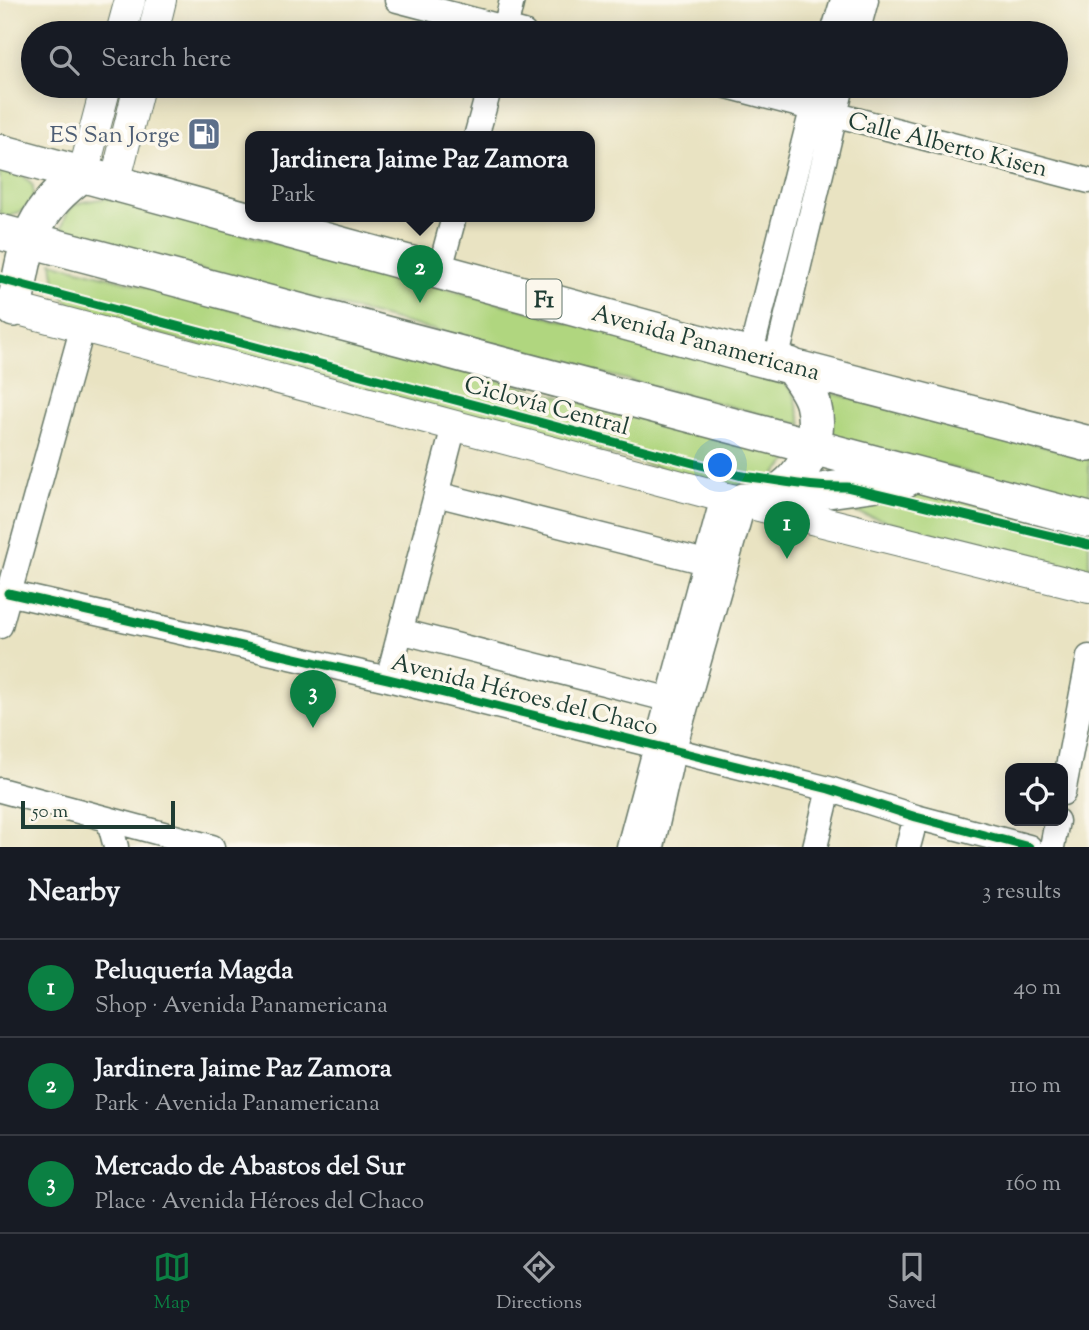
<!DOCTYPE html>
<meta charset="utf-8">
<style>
:root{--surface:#171b24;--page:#20242c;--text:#f1f3f6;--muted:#9ea1a6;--line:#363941;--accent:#0b8043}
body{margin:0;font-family:"Sorts Mill Goudy",serif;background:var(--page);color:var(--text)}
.controls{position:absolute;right:21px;bottom:21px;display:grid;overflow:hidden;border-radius:14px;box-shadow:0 4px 18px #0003}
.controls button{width:63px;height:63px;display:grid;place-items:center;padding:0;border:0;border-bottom:2px solid var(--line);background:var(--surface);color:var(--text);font:35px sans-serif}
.scale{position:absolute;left:21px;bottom:18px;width:154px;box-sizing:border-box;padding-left:7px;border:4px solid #1f3d34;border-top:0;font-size:19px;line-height:24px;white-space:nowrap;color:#1f3d34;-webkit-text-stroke:5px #fbf7ec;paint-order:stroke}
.you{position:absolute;left:721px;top:466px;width:24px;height:24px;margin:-18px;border:5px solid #fff;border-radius:50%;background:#1a73e8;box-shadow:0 0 0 10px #1a73e833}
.badge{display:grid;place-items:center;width:46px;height:46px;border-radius:50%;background:var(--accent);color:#fff;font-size:23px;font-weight:700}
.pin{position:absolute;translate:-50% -58px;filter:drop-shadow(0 2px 4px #0008)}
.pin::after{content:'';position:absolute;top:37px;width:24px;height:21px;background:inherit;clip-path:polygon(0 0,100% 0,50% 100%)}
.popup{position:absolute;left:245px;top:131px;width:350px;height:91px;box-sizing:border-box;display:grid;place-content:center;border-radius:14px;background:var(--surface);filter:drop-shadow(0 2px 5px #0005);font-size:23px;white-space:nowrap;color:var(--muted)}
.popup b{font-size:26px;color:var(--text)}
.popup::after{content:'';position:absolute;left:50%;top:100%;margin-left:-14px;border:14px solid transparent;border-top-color:var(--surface)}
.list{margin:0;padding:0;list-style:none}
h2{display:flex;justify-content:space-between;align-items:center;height:91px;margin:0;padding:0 28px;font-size:30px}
h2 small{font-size:23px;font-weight:400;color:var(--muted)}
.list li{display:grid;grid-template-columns:46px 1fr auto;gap:21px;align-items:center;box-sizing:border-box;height:98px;padding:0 28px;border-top:2px solid var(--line)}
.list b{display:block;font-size:26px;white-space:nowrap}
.list p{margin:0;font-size:23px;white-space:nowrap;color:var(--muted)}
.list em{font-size:23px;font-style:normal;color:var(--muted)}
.icon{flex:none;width:38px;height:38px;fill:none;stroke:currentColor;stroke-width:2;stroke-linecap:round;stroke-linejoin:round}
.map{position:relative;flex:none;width:1089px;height:847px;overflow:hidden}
.search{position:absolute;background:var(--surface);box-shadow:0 4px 18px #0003;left:21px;right:21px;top:21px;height:77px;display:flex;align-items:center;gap:18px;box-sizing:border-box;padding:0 24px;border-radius:38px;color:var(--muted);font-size:26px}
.sheet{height:385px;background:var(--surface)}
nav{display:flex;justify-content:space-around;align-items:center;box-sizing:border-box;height:98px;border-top:2px solid var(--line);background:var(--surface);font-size:19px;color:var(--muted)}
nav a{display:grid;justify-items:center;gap:4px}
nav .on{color:var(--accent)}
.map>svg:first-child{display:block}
</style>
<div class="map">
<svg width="1089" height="847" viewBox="0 0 1089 847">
<rect width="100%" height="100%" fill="#fbf7ec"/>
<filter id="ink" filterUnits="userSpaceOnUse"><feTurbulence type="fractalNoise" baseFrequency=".0143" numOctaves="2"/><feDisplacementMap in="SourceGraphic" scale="14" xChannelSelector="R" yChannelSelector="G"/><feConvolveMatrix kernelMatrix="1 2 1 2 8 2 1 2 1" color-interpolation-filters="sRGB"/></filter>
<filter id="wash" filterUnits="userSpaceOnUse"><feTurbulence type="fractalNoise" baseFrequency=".00686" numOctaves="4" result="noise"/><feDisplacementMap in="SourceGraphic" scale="28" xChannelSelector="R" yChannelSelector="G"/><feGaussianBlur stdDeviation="1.57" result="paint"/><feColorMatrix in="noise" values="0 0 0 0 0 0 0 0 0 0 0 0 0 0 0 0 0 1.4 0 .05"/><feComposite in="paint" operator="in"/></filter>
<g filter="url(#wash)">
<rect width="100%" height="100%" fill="#e9e3c2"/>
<!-- green -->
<path fill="#b0d67f" stroke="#688a5a" stroke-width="2" d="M0,170L23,176L33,186V199L25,209L9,217L0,214Z
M108,198L781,379L794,393L802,425L73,237L62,228C68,199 82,202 108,198Z
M52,262L791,458L769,480L732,487L81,314C62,298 54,288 52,262Z
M823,391L1089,457V504L834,437Z
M921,488L1089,533V576L824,504Z"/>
</g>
<g filter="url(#ink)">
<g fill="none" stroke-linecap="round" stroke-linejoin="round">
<defs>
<path id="minor" d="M397,0L524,33
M504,33L512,0
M833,33L843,0
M857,33L866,0
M727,86L1089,181
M476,137L490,86
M440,269L454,217
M750,356L818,86
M776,361L842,86
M436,494L705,562
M8,593L388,679L829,789L916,817L1029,847
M0,626L83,326
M400,631L667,699
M388,679L454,426
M0,790L212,847
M1063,793L1089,657
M109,821L116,847
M629,847L723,497
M652,847L673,752L744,501
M815,847L829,789
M908,847L916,817
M1052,847L1057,821"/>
<path id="major" d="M121,33L130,0
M153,33L161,0
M83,174L106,86
M115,183L139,86
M0,305L723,497L1089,588"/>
<path id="highway" d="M0,152L750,356L1089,444
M0,232L1089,520
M14,309C27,245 27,214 83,174
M771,498L906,479
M744,501C793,501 825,449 813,403C809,389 799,377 790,365"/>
</defs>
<!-- minor casing -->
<use href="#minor" stroke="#676" stroke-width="27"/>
<!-- major casing -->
<use href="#major" stroke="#676" stroke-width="32"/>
<!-- highway casing -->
<use href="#highway" stroke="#676" stroke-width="38"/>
<!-- minor -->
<use href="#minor" stroke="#fff" stroke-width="24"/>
<!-- major -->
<use href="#major" stroke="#fff" stroke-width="30"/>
<!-- highway -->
<use href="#highway" stroke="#fff" stroke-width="35"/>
<defs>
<path id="cycleway" d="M0,279L742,476C778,480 811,488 847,487L1089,545
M8,593L388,679L829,789L916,817L1029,847"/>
</defs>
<!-- cycleway casing -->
<use href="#cycleway" stroke="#fbf7ec" stroke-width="13"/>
<!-- cycleway -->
<use href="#cycleway" stroke="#00873e" stroke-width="9"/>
</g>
</g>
<!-- icons -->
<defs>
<symbol id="fuel-square" viewBox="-11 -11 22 22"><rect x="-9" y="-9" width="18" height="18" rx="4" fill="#5c6f8a" stroke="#fbf7ec"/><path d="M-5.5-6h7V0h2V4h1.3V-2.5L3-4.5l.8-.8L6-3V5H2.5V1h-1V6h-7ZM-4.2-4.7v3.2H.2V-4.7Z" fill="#fff"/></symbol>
</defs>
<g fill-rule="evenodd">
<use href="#fuel-square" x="185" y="115" width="38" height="38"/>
</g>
<g text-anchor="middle" stroke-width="7" stroke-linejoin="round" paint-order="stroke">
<!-- shield labels -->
<rect fill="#fbf7ec" stroke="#61756b" stroke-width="2" x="526.5" y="279.5" width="35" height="39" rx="5"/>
<g font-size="23" font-weight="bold" fill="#1f3d34">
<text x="544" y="307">F1</text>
</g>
<!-- service labels -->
<g font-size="24" fill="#4e5e75" stroke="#fbf7ec" text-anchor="end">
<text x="180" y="142">ES San Jorge</text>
</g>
<!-- street labels -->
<g font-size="24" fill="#1f3d34" stroke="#fbf7ec">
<text transform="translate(948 144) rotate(14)" y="8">Calle Alberto Kisen</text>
<text transform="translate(706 342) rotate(15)" y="8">Avenida Panamericana</text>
<text transform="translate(547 405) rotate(15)" y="8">Ciclovía Central</text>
<text transform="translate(525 694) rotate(14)" y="8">Avenida Héroes del Chaco</text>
</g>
</g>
</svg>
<div class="controls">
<button><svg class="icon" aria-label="locate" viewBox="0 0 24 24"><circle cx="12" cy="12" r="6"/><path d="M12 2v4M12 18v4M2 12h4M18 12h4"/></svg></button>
</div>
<div class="scale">50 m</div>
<div class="you"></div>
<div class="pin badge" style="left:787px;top:559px">1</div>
<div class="pin badge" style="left:420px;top:303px">2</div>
<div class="popup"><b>Jardinera Jaime Paz Zamora</b>Park</div>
<div class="pin badge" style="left:313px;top:728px">3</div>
<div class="search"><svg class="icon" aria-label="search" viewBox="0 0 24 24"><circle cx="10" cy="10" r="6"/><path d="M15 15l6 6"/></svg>Search here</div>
</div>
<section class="sheet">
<h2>Nearby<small>3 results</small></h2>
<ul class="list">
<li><span class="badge">1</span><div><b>Peluquería Magda</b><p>Shop · Avenida Panamericana</p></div><em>40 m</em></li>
<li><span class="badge">2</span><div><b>Jardinera Jaime Paz Zamora</b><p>Park · Avenida Panamericana</p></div><em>110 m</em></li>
<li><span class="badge">3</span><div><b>Mercado de Abastos del Sur</b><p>Place · Avenida Héroes del Chaco</p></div><em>160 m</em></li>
</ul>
</section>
<nav>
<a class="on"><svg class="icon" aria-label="map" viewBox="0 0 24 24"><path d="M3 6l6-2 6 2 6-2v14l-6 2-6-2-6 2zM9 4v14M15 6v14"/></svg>Map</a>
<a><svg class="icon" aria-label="directions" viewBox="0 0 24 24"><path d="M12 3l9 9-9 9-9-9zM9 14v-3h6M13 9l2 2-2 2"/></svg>Directions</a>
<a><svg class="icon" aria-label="saved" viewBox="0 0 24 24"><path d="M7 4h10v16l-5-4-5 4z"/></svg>Saved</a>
</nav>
